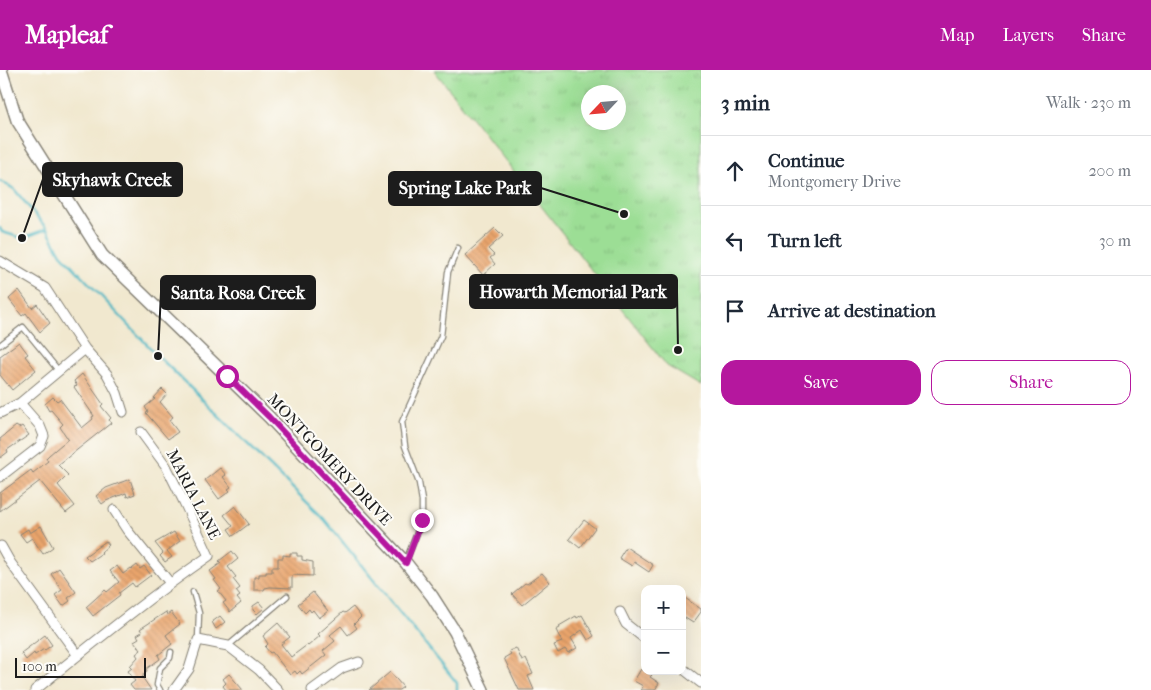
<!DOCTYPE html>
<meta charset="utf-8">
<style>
:root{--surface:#fff;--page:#f2f2f3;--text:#1f2937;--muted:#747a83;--line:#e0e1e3;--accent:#b5179e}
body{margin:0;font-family:"IM FELL French Canon",serif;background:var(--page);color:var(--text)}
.controls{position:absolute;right:15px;bottom:15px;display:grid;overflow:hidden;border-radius:10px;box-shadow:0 5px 20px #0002}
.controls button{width:45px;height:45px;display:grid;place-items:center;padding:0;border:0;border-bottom:1px solid var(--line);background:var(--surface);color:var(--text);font:25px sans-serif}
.compass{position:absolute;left:581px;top:15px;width:45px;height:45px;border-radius:50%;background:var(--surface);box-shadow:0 5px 20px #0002;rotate:244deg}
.scale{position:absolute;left:15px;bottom:12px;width:131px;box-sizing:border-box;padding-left:5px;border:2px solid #1c1c1c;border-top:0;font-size:14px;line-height:18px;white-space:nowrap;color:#1c1c1c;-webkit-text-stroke:4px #fdfcf7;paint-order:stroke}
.stop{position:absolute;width:15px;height:15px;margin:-11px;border:4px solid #b5179e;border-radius:50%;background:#fff}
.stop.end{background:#b5179e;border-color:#fff;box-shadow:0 1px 5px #0008}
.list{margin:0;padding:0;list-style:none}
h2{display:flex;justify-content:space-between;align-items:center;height:65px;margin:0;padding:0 20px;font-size:21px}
h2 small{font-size:16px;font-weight:400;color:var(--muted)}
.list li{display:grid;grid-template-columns:32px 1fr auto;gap:15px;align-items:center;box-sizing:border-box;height:70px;padding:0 20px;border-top:1px solid var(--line)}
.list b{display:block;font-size:19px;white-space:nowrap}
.list p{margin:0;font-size:16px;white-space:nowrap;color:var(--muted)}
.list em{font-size:16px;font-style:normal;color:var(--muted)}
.actions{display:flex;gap:10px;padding:15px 20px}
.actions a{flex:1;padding:11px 0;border:1px solid var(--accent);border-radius:15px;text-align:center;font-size:18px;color:var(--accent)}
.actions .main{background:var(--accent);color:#fff}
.icon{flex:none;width:28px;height:28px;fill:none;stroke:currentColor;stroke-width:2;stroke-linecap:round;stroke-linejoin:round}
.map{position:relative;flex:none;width:701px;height:620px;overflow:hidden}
header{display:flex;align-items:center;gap:30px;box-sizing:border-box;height:70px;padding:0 25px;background:var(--accent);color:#fff}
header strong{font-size:24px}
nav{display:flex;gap:28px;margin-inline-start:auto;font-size:18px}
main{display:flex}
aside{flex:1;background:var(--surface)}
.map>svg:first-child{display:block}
</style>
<header>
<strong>Mapleaf</strong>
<nav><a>Map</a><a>Layers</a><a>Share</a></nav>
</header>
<main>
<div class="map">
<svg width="701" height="620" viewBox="0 0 701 620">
<defs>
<pattern id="park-tufts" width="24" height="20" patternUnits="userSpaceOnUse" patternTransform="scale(1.25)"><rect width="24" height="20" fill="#9cde95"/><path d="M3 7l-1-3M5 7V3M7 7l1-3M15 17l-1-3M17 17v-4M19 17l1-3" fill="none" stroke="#86be80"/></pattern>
<pattern id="building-back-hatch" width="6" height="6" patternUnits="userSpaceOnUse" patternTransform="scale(1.25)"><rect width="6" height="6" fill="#e9a46c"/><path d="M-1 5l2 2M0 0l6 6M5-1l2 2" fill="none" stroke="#c78d5d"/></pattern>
</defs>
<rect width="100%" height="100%" fill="#fdfcf7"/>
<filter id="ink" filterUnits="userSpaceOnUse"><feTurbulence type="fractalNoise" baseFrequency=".02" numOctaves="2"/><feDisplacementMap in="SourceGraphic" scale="10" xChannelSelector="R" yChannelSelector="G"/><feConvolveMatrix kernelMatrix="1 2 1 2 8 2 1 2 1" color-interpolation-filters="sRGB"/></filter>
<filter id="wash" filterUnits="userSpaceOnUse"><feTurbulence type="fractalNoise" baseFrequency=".0096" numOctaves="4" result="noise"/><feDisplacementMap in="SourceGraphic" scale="20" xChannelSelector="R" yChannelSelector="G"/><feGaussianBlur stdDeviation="1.12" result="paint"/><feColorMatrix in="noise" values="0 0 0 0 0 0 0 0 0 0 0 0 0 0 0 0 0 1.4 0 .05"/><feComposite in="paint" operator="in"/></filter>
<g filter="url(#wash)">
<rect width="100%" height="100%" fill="#f1e8cf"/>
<!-- park -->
<path fill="url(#park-tufts)" stroke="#5c7d58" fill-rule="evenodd" d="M434,0H701V316L667,296ZM588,22H618V52H588Z"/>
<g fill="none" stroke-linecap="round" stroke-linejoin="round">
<!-- stream -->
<path stroke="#47b5c2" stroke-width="2.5" d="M0,111L14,119L47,159L61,184L158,286L324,449L457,613V620
M0,158L2,162L22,168L47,159"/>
</g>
<g id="blocks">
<!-- building -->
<path fill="url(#building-back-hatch)" d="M416,101L440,103L439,119L434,118V122L420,121V117H415Z
M495,158L503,166L488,179L494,185L490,188L495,194L483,205L465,185Z
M19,220L32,238L37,234L50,253L40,262L26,243L22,246L9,229Z
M19,272L28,284L25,286L36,300L12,320L0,305V286Z
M82,304L103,334L101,336L111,348L109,350L111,353L58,395L68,405L58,415L75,436L66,443L40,411L0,441V423L31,400L33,403L48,391L46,388L49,385L68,369L60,357L63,354L51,340L49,341L45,334L53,327L57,331L60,329L82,358L93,349L92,347L94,346L74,317L77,316L74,311Z
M162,319L167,324L160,332L173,347L169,350L178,362L168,369L146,343L148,342L145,337L155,329L154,328Z
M16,356L19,358L22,356L29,365L7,380L8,382L0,388V369Z
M220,398L226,405L223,407L231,417L228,419L230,421L219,429L205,410Z
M130,409L135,424L127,427L126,423L106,431L102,434L96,426L106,418Z
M235,436L249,454L233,466L228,459L233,456L224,445Z
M584,450L595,458L580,478L569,469Z
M41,456L53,477L43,484L32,468L26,472L20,464L28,459L30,463Z
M174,462L180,471L167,481L172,487L165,492L160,486L163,483L155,473Z
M106,471L109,475L101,482L102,483L90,491L85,486Z
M626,477L653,495L649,502L634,492L632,496L619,488Z
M232,481L238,489L228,497L236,507L233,509L240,518L236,521L240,526L237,528L241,533L230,542L223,533L226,531L218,521L221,519L214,510L216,509L210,501L221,493L219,491Z
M290,483H297V486H302V490L313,492V506L292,505V518L270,517L265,518L264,520H254V507H259V504H266V502H272V497H278V488H283V485L290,486Z
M137,495L140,499L144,496L151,505L135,517L132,513L119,523L120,525L93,546L86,537L105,520L107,522L119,512L110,501L117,496L123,504L131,498L132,499Z
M59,498L76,522L68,528L70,531L63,536L55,525L62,520L51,504Z
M542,503L550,512L522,535L512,524L525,513L527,514Z
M313,522L328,541L319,548L313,540L311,542L309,539L305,543L298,534Z
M682,526L701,539V542L693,553L682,546Z
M259,532L264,538L257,544L253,540V536Z
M353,537L361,547L354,554L357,558L348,565L341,556L330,565L335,571L323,581L326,585L302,604L300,601L297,604L295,601L290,605L272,582L270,583L265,577L268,574L263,566L278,553L290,567L281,574L291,587L307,575L308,576L320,566L318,564L343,542L345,543Z
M166,542L167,545L171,542L180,554L166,565L172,574L158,585L160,589L146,599L147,601L143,604L144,606L142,607L151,620H134L130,615L135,611L128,601L132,598L130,596L138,587L136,584L141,580L134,571L139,568L137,565L142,562L140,559Z
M582,545L594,566L588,570L582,560L571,568L577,578L568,583L565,579L558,583L554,575L562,572L556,560L560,558L559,556L576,546L577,548Z
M220,546L225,552L216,559L212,552Z
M45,565L52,575L45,580L44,579L35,585L34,583L26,590L21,583Z
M516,578L522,591L526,589L533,604L528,606L534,620H519L504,588L511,584L509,581Z
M641,599L652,605L650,607L659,613L655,620H641L643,616L634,611Z
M390,602L403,617L399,620H369Z
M229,604L243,620H226L223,616L226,613L223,609Z"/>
</g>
</g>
<g filter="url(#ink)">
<use href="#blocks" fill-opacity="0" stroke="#868276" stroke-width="1"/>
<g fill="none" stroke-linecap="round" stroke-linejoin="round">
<defs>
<path id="service" d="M0,275L23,257L58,300
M406,491L422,450V431L419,413L405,376L402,352L441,266L448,202L458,178
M193,522L199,543L198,570
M228,576L287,526
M160,620L157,615L160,598L170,588L171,582"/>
<path id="minor" d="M0,191L45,218L85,279L107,304L117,323L123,342
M0,343L20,333L85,279
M0,407L40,376L44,366L40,356L20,333
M114,440L127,460L170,513
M1,476L10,492L77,584
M620,542L626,554L645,569
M682,598L701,613
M35,620C92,574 148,528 209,486L184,432L166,396L141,362
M174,620L189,599L198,570L228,576L259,600L278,620
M312,620L342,598L359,592"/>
<path id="tertiary" d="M1,0L17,50L102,185L269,347L406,493L432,526L455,562L483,620"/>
</defs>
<!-- service casing -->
<use href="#service" stroke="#868276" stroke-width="7"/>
<!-- minor casing -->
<use href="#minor" stroke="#868276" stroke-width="11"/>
<!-- tertiary casing -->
<use href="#tertiary" stroke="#868276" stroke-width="14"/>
<!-- service -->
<use href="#service" stroke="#fff" stroke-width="4.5"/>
<!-- minor -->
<use href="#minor" stroke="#fff" stroke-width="9"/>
<!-- tertiary -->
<use href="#tertiary" stroke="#fff" stroke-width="11"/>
</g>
</g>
<g fill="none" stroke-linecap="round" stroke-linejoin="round" filter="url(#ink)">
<!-- route -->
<path stroke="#b5179e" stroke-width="6" d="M227,306L269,347L406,493L422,450"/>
</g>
<g text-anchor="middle" stroke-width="4" stroke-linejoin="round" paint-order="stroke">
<!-- street labels -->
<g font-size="16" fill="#1c1c1c" stroke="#fdfcf7">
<text transform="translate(330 389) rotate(47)" y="6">MONTGOMERY DRIVE</text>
<text transform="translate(194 424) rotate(63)" y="6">MARIA LANE</text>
</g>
</g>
<!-- callouts -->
<path fill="none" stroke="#1c1c1c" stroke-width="2" d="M22 168L43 109M624 144L541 118M678 280L677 222M158 286L161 222"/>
<g fill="#1c1c1c" stroke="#fdfcf7" stroke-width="2">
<circle cx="22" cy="168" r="5"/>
<circle cx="624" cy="144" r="5"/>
<circle cx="678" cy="280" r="5"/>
<circle cx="158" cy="286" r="5"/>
</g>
<g fill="#1c1c1c" stroke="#1c1c1c" stroke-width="2">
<rect x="43" y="93" width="139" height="33" rx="5"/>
<rect x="389" y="102" width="152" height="33" rx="5"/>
<rect x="470" y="205" width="207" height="33" rx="5"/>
<rect x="161" y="206" width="154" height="33" rx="5"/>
</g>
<g font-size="18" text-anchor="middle" font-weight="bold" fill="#fff">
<text x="112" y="116">Skyhawk Creek</text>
<text x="465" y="124">Spring Lake Park</text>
<text x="573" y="228">Howarth Memorial Park</text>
<text x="238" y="229">Santa Rosa Creek</text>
</g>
</svg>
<div class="controls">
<button>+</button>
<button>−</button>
</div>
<svg class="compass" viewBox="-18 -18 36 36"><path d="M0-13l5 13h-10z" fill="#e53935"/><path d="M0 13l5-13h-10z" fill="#747a83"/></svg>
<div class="scale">100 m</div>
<div class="stop" style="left:227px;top:306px"></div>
<div class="stop end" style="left:422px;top:450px"></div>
</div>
<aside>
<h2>3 min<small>Walk · 230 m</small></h2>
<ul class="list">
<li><svg class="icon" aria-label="ahead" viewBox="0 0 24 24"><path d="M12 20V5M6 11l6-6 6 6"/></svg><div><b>Continue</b><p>Montgomery Drive</p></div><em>200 m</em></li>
<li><svg class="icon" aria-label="left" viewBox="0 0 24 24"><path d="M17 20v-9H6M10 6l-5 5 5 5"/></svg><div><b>Turn left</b></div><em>30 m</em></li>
<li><svg class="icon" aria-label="arrive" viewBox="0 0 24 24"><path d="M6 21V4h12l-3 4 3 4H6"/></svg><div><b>Arrive at destination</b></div></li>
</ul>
<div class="actions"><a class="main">Save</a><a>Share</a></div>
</aside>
</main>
